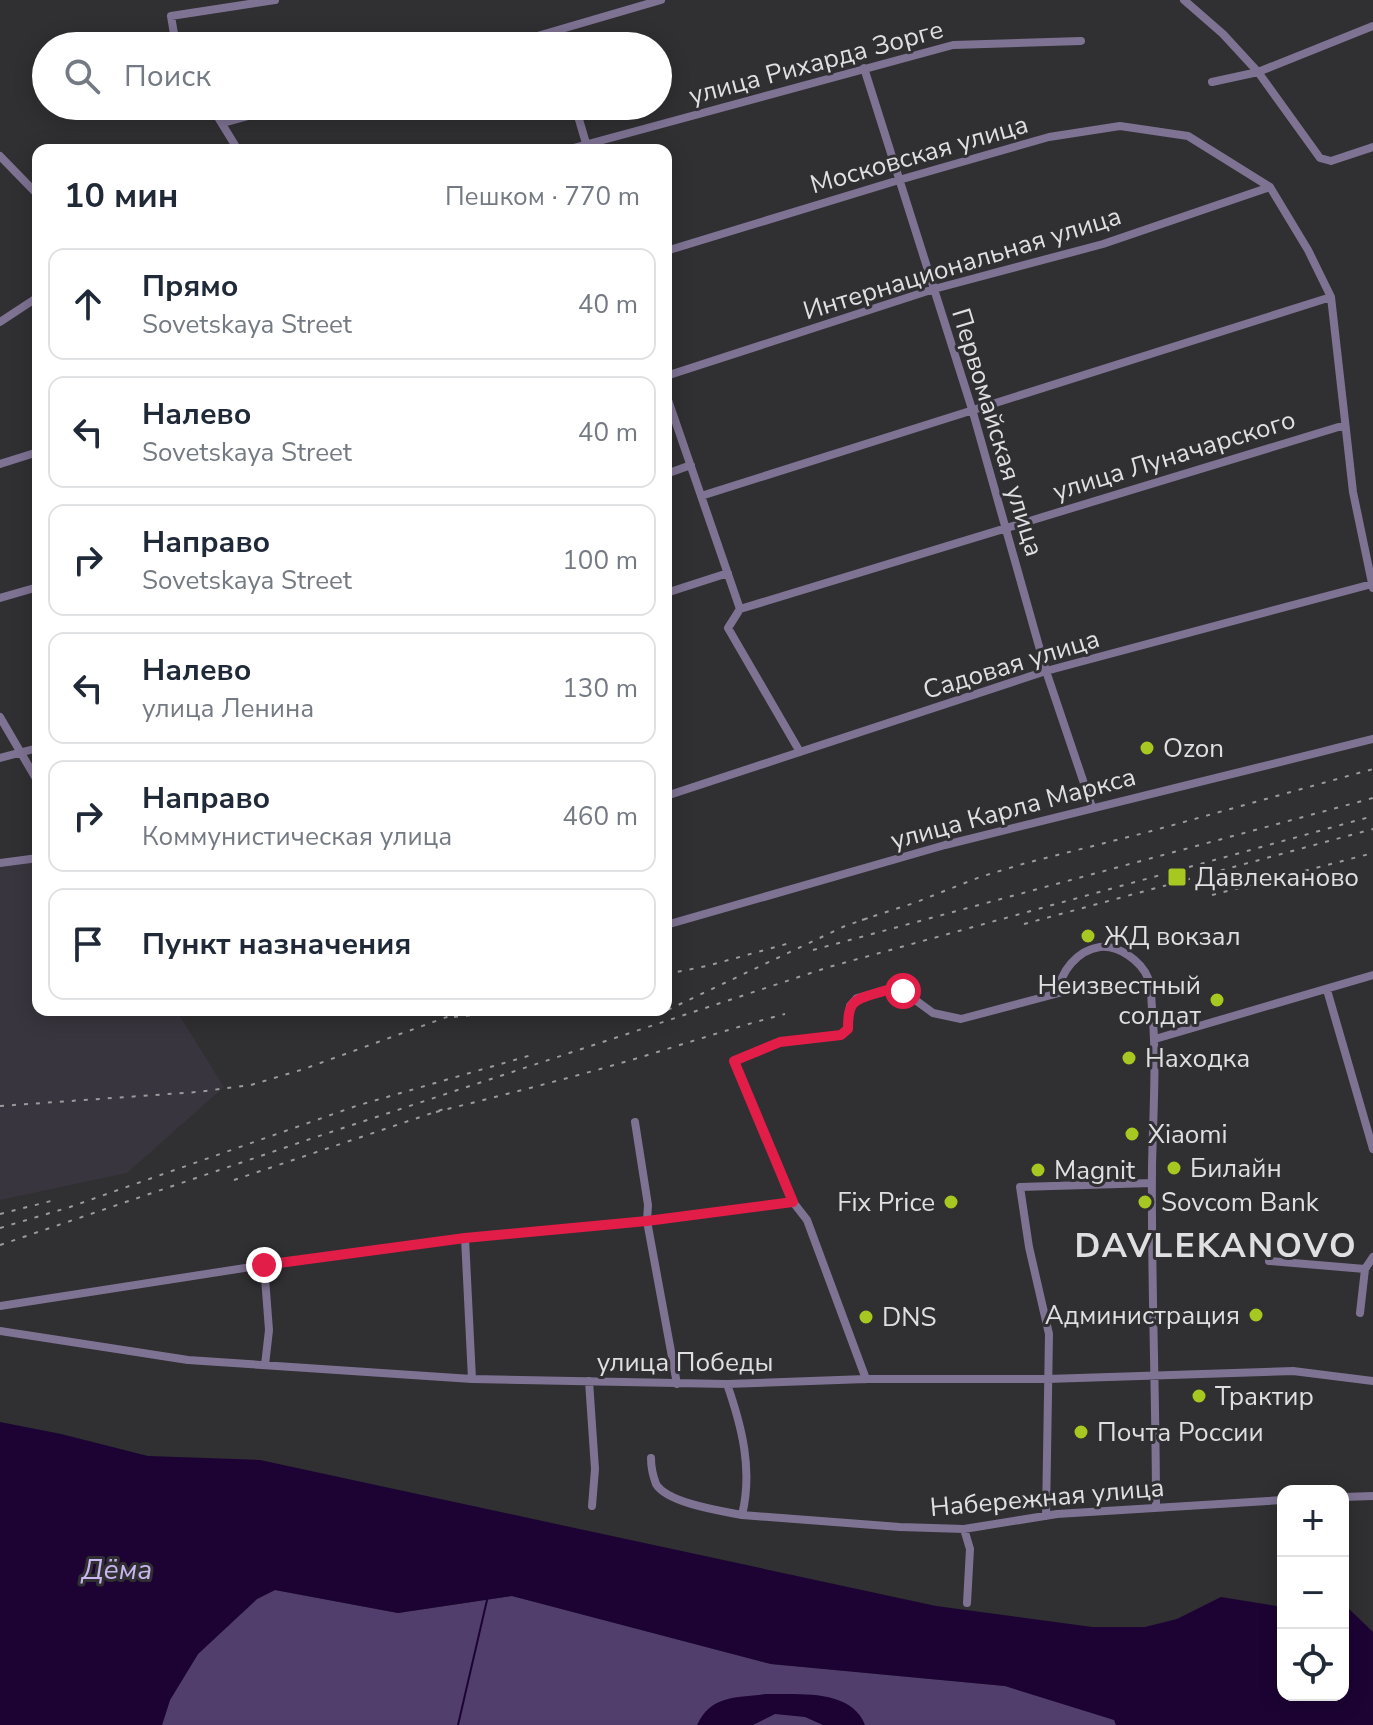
<!DOCTYPE html>
<html lang="ru">
<meta charset="utf-8">
<style>
:root{--surface:#fff;--page:#f6f6f7;--text:#1f2937;--muted:#747a83;--line:#e0e1e3}
body{margin:0;font-family:"Nunito Sans",sans-serif;background:var(--page);color:var(--text)}
.controls{position:absolute;right:24px;bottom:24px;display:grid;overflow:hidden;border-radius:16px;box-shadow:0 4px 20px #0003}
.controls button{width:72px;height:72px;display:grid;place-items:center;padding:0;border:0;border-bottom:2px solid var(--line);background:var(--surface);color:var(--text);font:40px sans-serif}
.stop{position:absolute;width:24px;height:24px;margin:-18px;border:6px solid #e11d48;border-radius:50%;background:#fff}
.stop.end{background:#e11d48;border-color:#fff;box-shadow:0 2px 8px #0008}
.list{margin:0;padding:0;list-style:none}
h2{display:flex;justify-content:space-between;align-items:center;height:104px;margin:0;padding:0 32px;font-size:34px}
h2 small{font-size:26px;font-weight:400;color:var(--muted)}
.list li{display:grid;grid-template-columns:52px 1fr auto;gap:24px;align-items:center;box-sizing:border-box;height:112px;margin:0 16px 16px;padding:0 16px;border:2px solid var(--line);border-radius:16px}
.list b{display:block;font-size:30px;white-space:nowrap}
.list p{margin:0;font-size:26px;white-space:nowrap;color:var(--muted)}
.list em{font-size:26px;font-style:normal;color:var(--muted)}
.icon{flex:none;width:44px;height:44px;fill:none;stroke:currentColor;stroke-width:2;stroke-linecap:round;stroke-linejoin:round}
.map{position:relative;flex:none;width:1373px;height:1725px;overflow:hidden}
.search{position:absolute;background:var(--surface);box-shadow:0 4px 20px #0003;left:32px;top:32px;width:640px;height:88px;display:flex;align-items:center;gap:20px;box-sizing:border-box;padding:0 28px;border-radius:44px;color:var(--muted);font-size:30px}
.panel{position:absolute;background:var(--surface);box-shadow:0 4px 20px #0003;left:32px;top:144px;width:640px;height:872px;border-radius:16px}
.map>svg:first-child{display:block}
</style>
<div class="map">
<svg width="1373" height="1725" viewBox="0 0 1373 1725">
<rect width="100%" height="100%" fill="#302f32"/>
<!-- built -->
<path fill="#38353e" d="M38,861V1010H176L224,1087L127,1173L0,1200V864Z"/>
<!-- green -->
<path fill="#513e6d" d="M275,1590L398,1613L512,1596L771,1664L1005,1686L1115,1720L1116,1725H162L170,1700L198,1654L257,1599Z"/>
<!-- water -->
<path fill="#1c0334" d="M0,1422L61,1434L148,1456L260,1460L936,1606L1092,1627H1145L1177,1619L1221,1597L1283,1607V1695H1343V1608H1348L1373,1632V1725H1116L1114,1720L1005,1686L771,1664L512,1596L398,1613L275,1590L257,1599L198,1654L170,1700L162,1725H0Z
M765,1694C797,1695 851,1688 865,1725H823L805,1717L775,1714L753,1725H697C711,1695 735,1698 765,1694Z"/>
<g fill="none" stroke-linecap="round" stroke-linejoin="round">
<!-- stream -->
<path stroke="#1c0334" stroke-width="2" d="M458,1725L487,1600"/>
<!-- minor -->
<path stroke="#7e7393" stroke-width="8" d="M1184,0L1223,34L1258,72L1320,158L1331,161L1373,147
M552,33L556,46
M176,46L171,16L275,0
M503,46L661,0
M864,68L972,409L1046,671L1092,807
M1212,82L1258,72L1373,26
M211,106L238,150
M575,106L588,150
M223,123L284,106
M566,150L953,45L1081,41
M0,156L38,195
M666,251L899,180L1049,137L1120,126L1188,136L1270,187L1308,250L1331,297L1353,492L1373,588
M0,322L38,297
M666,376L934,289L1103,244L1270,187
M666,394L740,609L728,628L800,752
M0,464L38,452
M666,474L691,465
M701,496L1331,297
M666,593L728,573
M0,598L38,587
M740,609L1345,425
M0,717L38,782
M0,758L38,748
M666,796L1046,671L1372,584
M0,863L38,858
M666,925L945,845L1373,739
M1327,990L1373,1149
M1155,1039L1373,975
M635,1122L648,1205L647,1221L677,1384
M465,1238L472,1379
M1269,1261L1365,1269
M264,1265L269,1330L265,1365
M0,1306L264,1265L465,1238L647,1221L793,1202
M1360,1313L1365,1269L1373,1257
M0,1331L188,1360L472,1379L727,1384L866,1379H1047L1293,1371L1373,1381
M866,1379L807,1220L793,1202L734,1061L780,1042L841,1035L848,1029L850,1006L857,998L894,988L903,991L933,1013L961,1019L1059,993C1059,972 1078,950 1100,947C1119,945 1141,961 1148,978C1152,987 1151,999 1152,1008C1157,1061 1153,1114 1152,1167C1151,1280 1156,1394 1156,1508
M589,1381L595,1469L592,1506
M727,1384C742,1427 753,1470 742,1515
M651,1458C651,1466 653,1476 656,1484C667,1503 721,1511 742,1515L900,1527L964,1529L1057,1514L1283,1500
M1343,1497L1373,1496
M1046,1516L1049,1334L1029,1247L1020,1187L1152,1183
M964,1529L970,1549L967,1603"/>
<!-- rail -->
<path stroke="#9b9a9c" stroke-width="2" stroke-dasharray="4 8" stroke-linecap="butt" d="M1212,895L1373,853
M862,920L914,903L980,877L1026,863L1148,832L1373,769
M1024,924L1373,829
M813,950L1373,798
M666,974L707,966L790,943
M657,1015L845,926L871,917
M454,1017L515,1010
M0,1106L197,1092L251,1085L304,1069L466,1010
M436,1112C503,1095 571,1078 638,1058C687,1043 735,1027 785,1014
M234,1180L444,1109
M0,1214L51,1201
M0,1228L70,1207L356,1106L535,1054
M0,1245L316,1137L829,967L1373,816"/>
</g>
<g fill="none" stroke-linecap="round" stroke-linejoin="round">
<!-- route -->
<path stroke="#e11d48" stroke-width="10" d="M264,1265L465,1238L647,1221L793,1202L734,1061L780,1042L841,1035L848,1029C848,1003 852,1000 877,993C886,990 893,988 903,991"/>
</g>
<!-- markers -->
<g fill="#a7c820" stroke="#302f32" stroke-width="3">
<circle cx="1147" cy="748" r="8"/>
<rect x="1167" y="867" width="20" height="20" rx="4"/>
<circle cx="1088" cy="936" r="8"/>
<circle cx="1217" cy="1000" r="8"/>
<circle cx="1129" cy="1058" r="8"/>
<circle cx="1132" cy="1134" r="8"/>
<circle cx="1174" cy="1168" r="8"/>
<circle cx="1038" cy="1170" r="8"/>
<circle cx="951" cy="1202" r="8"/>
<circle cx="1145" cy="1202" r="8"/>
<circle cx="1256" cy="1315" r="8"/>
<circle cx="866" cy="1317" r="8"/>
<circle cx="1199" cy="1396" r="8"/>
<circle cx="1081" cy="1432" r="8"/>
</g>
<g text-anchor="middle" stroke-width="6" stroke-linejoin="round" paint-order="stroke">
<!-- street labels -->
<g font-size="26" fill="#dfdee0" stroke="#302f32">
<text transform="translate(816 62) rotate(-15)" y="9">улица Рихарда Зорге</text>
<text transform="translate(919 154) rotate(-16)" y="9">Московская улица</text>
<text transform="translate(962 263) rotate(-17)" y="9">Интернациональная улица</text>
<text transform="translate(998 432) rotate(73)" y="9">Первомайская улица</text>
<text transform="translate(1174 455) rotate(-17)" y="9">улица Луначарского</text>
<text transform="translate(1011 664) rotate(-17)" y="9">Садовая улица</text>
<text transform="translate(1013 808) rotate(-15)" y="9">улица Карла Маркса</text>
<text x="685" y="1371">улица Победы</text>
<text transform="translate(1047 1497) rotate(-5)" y="9">Набережная улица</text>
</g>
<!-- poi labels -->
<g font-size="26" fill="#dfdee0" stroke="#302f32" text-anchor="start">
<text x="1163" y="757">Ozon</text>
<text x="1195" y="886">Давлеканово</text>
<text x="1104" y="945">ЖД вокзал</text>
<text x="1201" y="994" text-anchor="end">Неизвестный<tspan x="1201" dy="30">солдат</tspan></text>
<text x="1145" y="1067">Находка</text>
<text x="1148" y="1143">Xiaomi</text>
<text x="1190" y="1177">Билайн</text>
<text x="1054" y="1179">Magnit</text>
<text x="935" y="1211" text-anchor="end">Fix Price</text>
<text x="1161" y="1211">Sovcom Bank</text>
<text x="1240" y="1324" text-anchor="end">Администрация</text>
<text x="882" y="1326">DNS</text>
<text x="1215" y="1405">Трактир</text>
<text x="1097" y="1441">Почта России</text>
</g>
<!-- water labels -->
<g font-size="28" font-style="italic" fill="#cab5f0" stroke="#302f32">
<text x="117" y="1579">Дёма</text>
</g>
<!-- district labels -->
<g font-size="34" font-weight="bold" letter-spacing="2" fill="#dfdee0" stroke="#302f32">
<text x="1216" y="1257">DAVLEKANOVO</text>
</g>
</g>
</svg>
<div class="controls">
<button>+</button>
<button>−</button>
<button><svg class="icon" aria-label="locate" viewBox="0 0 24 24"><circle cx="12" cy="12" r="6"/><path d="M12 2v4M12 18v4M2 12h4M18 12h4"/></svg></button>
</div>
<div class="stop" style="left:903px;top:991px"></div>
<div class="stop end" style="left:264px;top:1265px"></div>
<div class="search"><svg class="icon" aria-label="search" viewBox="0 0 24 24"><circle cx="10" cy="10" r="6"/><path d="M15 15l6 6"/></svg>Поиск</div>
<section class="panel">
<h2>10 мин<small>Пешком · 770 m</small></h2>
<ul class="list">
<li><svg class="icon" aria-label="ahead" viewBox="0 0 24 24"><path d="M12 20V5M6 11l6-6 6 6"/></svg><div><b>Прямо</b><p>Sovetskaya Street</p></div><em>40 m</em></li>
<li><svg class="icon" aria-label="left" viewBox="0 0 24 24"><path d="M17 20v-9H6M10 6l-5 5 5 5"/></svg><div><b>Налево</b><p>Sovetskaya Street</p></div><em>40 m</em></li>
<li><svg class="icon" aria-label="right" viewBox="0 0 24 24"><path d="M7 20v-9h11M14 6l5 5-5 5"/></svg><div><b>Направо</b><p>Sovetskaya Street</p></div><em>100 m</em></li>
<li><svg class="icon" aria-label="left" viewBox="0 0 24 24"><path d="M17 20v-9H6M10 6l-5 5 5 5"/></svg><div><b>Налево</b><p>улица Ленина</p></div><em>130 m</em></li>
<li><svg class="icon" aria-label="right" viewBox="0 0 24 24"><path d="M7 20v-9h11M14 6l5 5-5 5"/></svg><div><b>Направо</b><p>Коммунистическая улица</p></div><em>460 m</em></li>
<li><svg class="icon" aria-label="arrive" viewBox="0 0 24 24"><path d="M6 21V4h12l-3 4 3 4H6"/></svg><div><b>Пункт назначения</b></div></li>
</ul>
</section>
</div>
